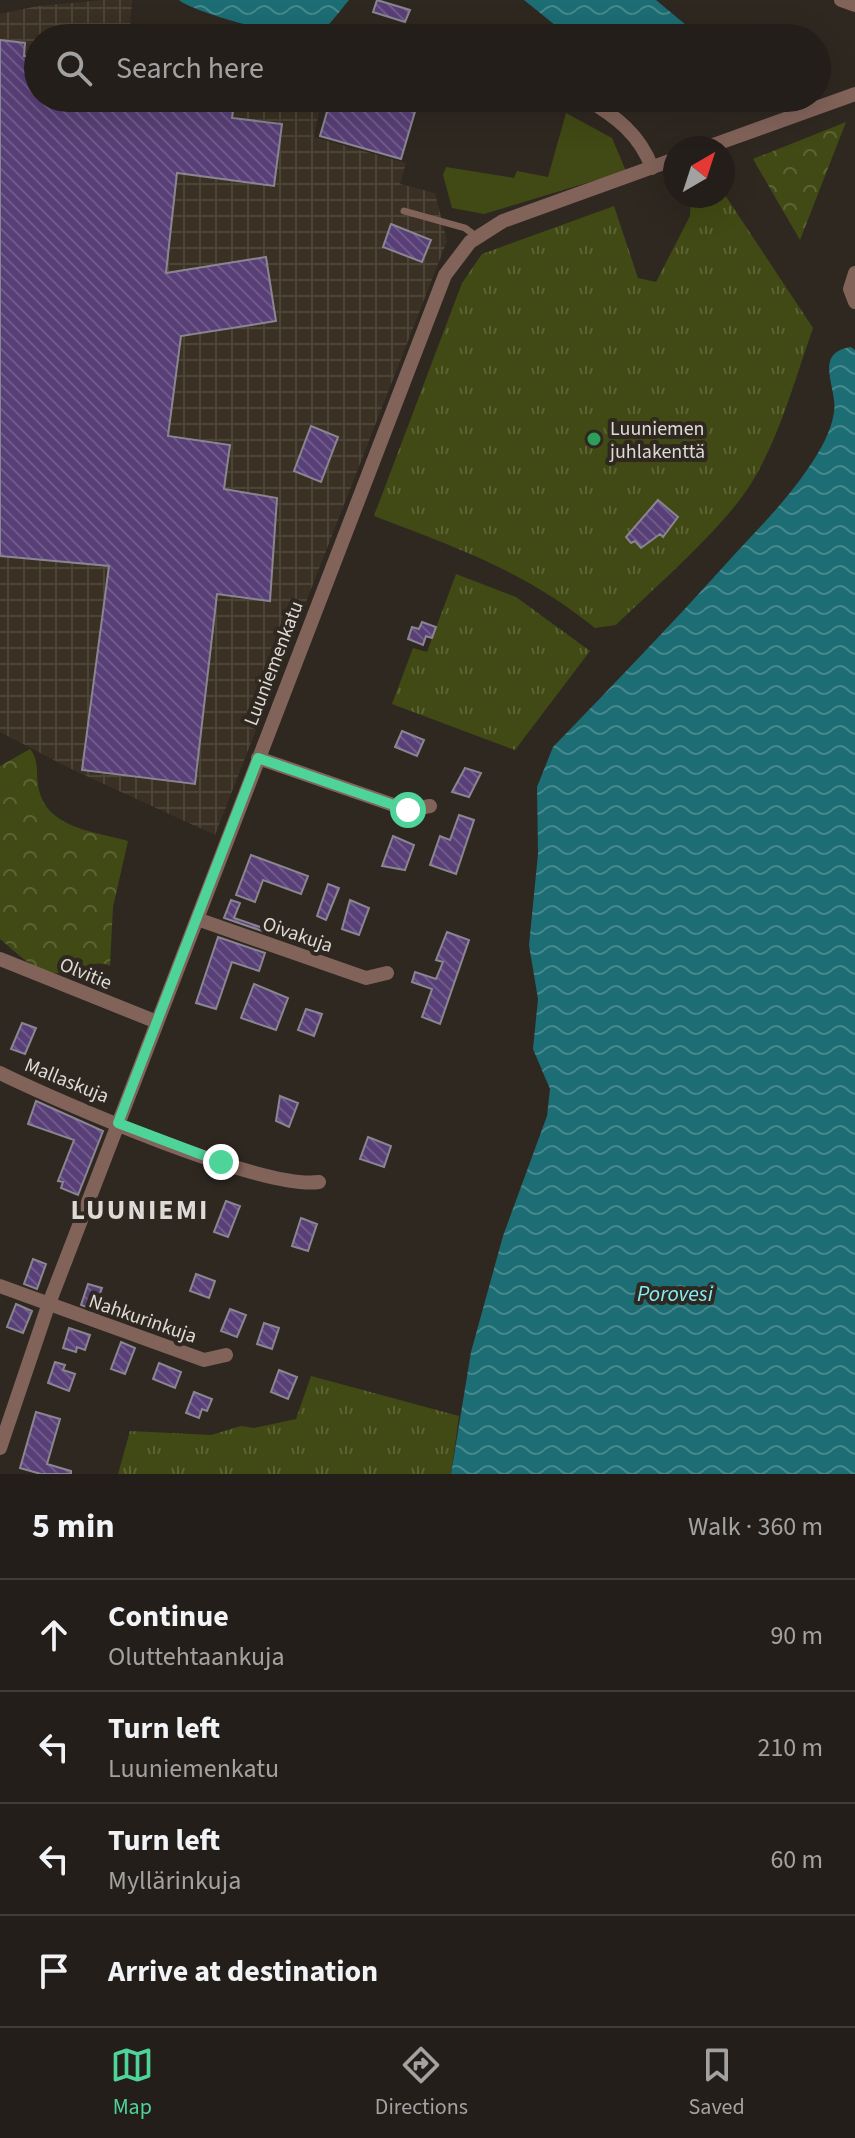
<!DOCTYPE html>
<meta charset="utf-8">
<style>
:root{--surface:#231e19;--page:#2f2b26;--text:#f1f3f6;--muted:#a3a2a2;--line:#403c38;--accent:#4ed399}
body{margin:0;font-family:"Source Sans 3",sans-serif;background:var(--page);color:var(--text)}
.compass{position:absolute;left:663px;top:136px;width:72px;height:72px;border-radius:50%;background:var(--surface);box-shadow:0 8px 32px #0002;rotate:39deg}
.stop{position:absolute;width:24px;height:24px;margin:-18px;border:6px solid #4ed399;border-radius:50%;background:#fff}
.stop.end{background:#4ed399;border-color:#fff;box-shadow:0 2px 8px #0008}
.list{margin:0;padding:0;list-style:none}
h2{display:flex;justify-content:space-between;align-items:center;height:104px;margin:0;padding:0 32px;font-size:34px}
h2 small{font-size:26px;font-weight:400;color:var(--muted)}
.list li{display:grid;grid-template-columns:52px 1fr auto;gap:24px;align-items:center;box-sizing:border-box;height:112px;padding:0 32px;border-top:2px solid var(--line)}
.list b{display:block;font-size:30px;white-space:nowrap}
.list p{margin:0;font-size:26px;white-space:nowrap;color:var(--muted)}
.list em{font-size:26px;font-style:normal;color:var(--muted)}
.icon{flex:none;width:44px;height:44px;fill:none;stroke:currentColor;stroke-width:2;stroke-linecap:round;stroke-linejoin:round}
.map{position:relative;flex:none;width:855px;height:1474px;overflow:hidden}
.search{position:absolute;background:var(--surface);box-shadow:0 8px 32px #0002;left:24px;right:24px;top:24px;height:88px;display:flex;align-items:center;gap:20px;box-sizing:border-box;padding:0 28px;border-radius:44px;color:var(--muted);font-size:30px}
.sheet{height:552px;background:var(--surface)}
nav{display:flex;justify-content:space-around;align-items:center;box-sizing:border-box;height:112px;border-top:2px solid var(--line);background:var(--surface);font-size:22px;color:var(--muted)}
nav a{display:grid;justify-items:center;gap:4px}
nav .on{color:var(--accent)}
.map>svg:first-child{display:block}
</style>
<div class="map">
<svg width="855" height="1474" viewBox="0 0 855 1474">
<defs>
<pattern id="industrial-grid" width="8" height="8" patternUnits="userSpaceOnUse" patternTransform="scale(2)"><rect width="8" height="8" fill="#3a3023"/><path d="M0 4h8M4 0v8" fill="none" stroke="#4d4438"/></pattern>
<pattern id="forest-crowns" width="20" height="18" patternUnits="userSpaceOnUse" patternTransform="scale(2)"><rect width="20" height="18" fill="#414a14"/><path d="M2 6a3 3 0 1 1 6 0M12 15a3 3 0 1 1 6 0" fill="none" stroke="#5c6435"/></pattern>
<pattern id="park-tufts" width="24" height="20" patternUnits="userSpaceOnUse" patternTransform="scale(2)"><rect width="24" height="20" fill="#414a14"/><path d="M3 7l-1-3M5 7V3M7 7l1-3M15 17l-1-3M17 17v-4M19 17l1-3" fill="none" stroke="#5c6435"/></pattern>
<pattern id="water-waves" width="16" height="10" patternUnits="userSpaceOnUse" patternTransform="scale(2)"><rect width="16" height="10" fill="#1c6d74"/><path d="M0 5q4-4 8 0t8 0" fill="none" stroke="#47888d"/></pattern>
<pattern id="building-back-hatch" width="6" height="6" patternUnits="userSpaceOnUse" patternTransform="scale(2)"><rect width="6" height="6" fill="#583f77"/><path d="M-1 5l2 2M0 0l6 6M5-1l2 2" fill="none" stroke="#705a89"/></pattern>
</defs>
<rect width="100%" height="100%" fill="#2f2821"/>
<!-- industrial -->
<path fill="url(#industrial-grid)" d="M103,0H132L130,27L172,38H38V98H322L314,137L406,163L400,184L435,193L447,241L215,835L69,768L0,732V14L38,6Z"/>
<!-- green -->
<path fill="#414a14" d="M566,113L612,138L626,171L484,214L452,208L443,175L446,167L514,178L517,171L548,177Z"/>
<!-- forest -->
<path fill="url(#forest-crowns)" d="M846,122L800,240L753,159Z
M30,749C39,759 36,772 38,785C44,828 93,831 128,841L113,907L110,966C91,957 74,976 54,973C32,970 16,952 0,939V766Z"/>
<!-- park -->
<path fill="url(#park-tufts)" d="M723,192L813,328C795,379 780,436 752,482C724,528 656,586 616,625L595,628C525,571 457,548 374,516L462,283L482,254L614,206L638,278L656,282L690,216L691,196H723Z
M456,574L516,597L590,651L515,750L392,704L413,648L427,652Z
M311,1376L459,1416L451,1474H118L130,1431L211,1435L241,1426L254,1428L296,1419Z"/>
<!-- water -->
<path fill="url(#water-waves)" d="M179,0H349C340,10 330,26 319,32C299,43 195,13 179,0Z
M524,0H656L686,25V37L571,38Z
M851,347L855,350V1474H451L471,1352L503,1236L547,1116L550,1089L533,1049L538,999L529,945L538,854L537,787L553,747C611,687 669,627 725,565C751,536 779,509 802,477C815,459 831,435 834,412C838,388 812,353 851,347Z"/>
<!-- building -->
<path fill="url(#building-back-hatch)" stroke="#8a8691" stroke-width="2" d="M377,0L410,10L405,22L373,12Z
M0,40L25,43L24,56L38,57V98H235L232,118L282,124L274,186L177,173L166,273L266,257L276,321L181,336L168,436L230,445L224,489L277,498L270,601L217,594L195,784L82,770L109,566L0,556Z
M331,98H419L401,159L320,136Z
M391,224L431,240L422,262L383,247Z
M311,426L338,437L321,482L294,471Z
M658,500L678,517L663,537L660,534L641,548L635,541L631,543L626,537Z
M422,622L436,627L432,638L426,636L423,645L408,639L412,627L419,629Z
M402,731L424,740L417,756L395,747Z
M465,768L481,773L469,797L452,792Z
M459,815L474,820L456,874L430,865L440,836L450,840Z
M393,836L414,845L405,870L382,866Z
M251,855L308,876L301,894L263,880L255,902L236,895Z
M328,884L339,888L326,920L317,916Z
M231,900L240,903L234,918L272,931L271,934L224,918Z
M350,900L369,908L359,935L342,929Z
M447,932L469,940L440,1024L422,1017L432,989L412,982L415,972L436,979L443,962L436,960Z
M218,937L265,953L259,971L232,962L216,1009L196,1003Z
M254,984L288,998L276,1030L241,1018Z
M306,1009L322,1014L314,1036L298,1030Z
M22,1023L36,1028L25,1054L11,1049Z
M280,1096L298,1103L289,1127L276,1121Z
M36,1101L103,1131L78,1195L61,1188L63,1182L58,1181L74,1140L28,1124Z
M368,1137L391,1146L384,1167L360,1159Z
M226,1201L240,1206L228,1237L214,1232Z
M301,1218L317,1224L308,1251L292,1246Z
M33,1259L46,1264L37,1289L24,1284Z
M196,1274L215,1281L209,1298L190,1291Z
M88,1284L102,1288L94,1310L81,1305Z
M16,1304L32,1311L23,1333L7,1327Z
M230,1309L246,1315L237,1337L221,1331Z
M264,1323L279,1328L272,1349L257,1344Z
M69,1328L90,1335L85,1350L77,1347L76,1352L63,1348Z
M121,1342L135,1348L125,1374L111,1369Z
M55,1362L65,1365L63,1370L75,1374L69,1391L48,1383Z
M159,1363L181,1372L175,1388L153,1379Z
M279,1370L297,1377L288,1399L271,1392Z
M194,1392L212,1399L207,1411L202,1409L199,1418L186,1413Z
M36,1412L60,1419L47,1464L71,1471V1474H41L20,1468Z"/>
<g fill="none" stroke-linecap="round" stroke-linejoin="round">
<!-- lane -->
<path stroke="#82635a" stroke-width="7" d="M404,211L465,228L477,237"/>
<!-- street -->
<path stroke="#82635a" stroke-width="14" d="M841,0L855,5
M365,31L394,38
M585,98C615,116 640,134 652,168
M705,148L855,94
M855,273L850,289L855,302
M258,758L408,810L430,806
M197,919L366,978L387,973
M0,959L157,1022
M0,1073C59,1102 262,1190 319,1182
M0,1286L204,1360L226,1355
M0,1448L48,1306L445,275L470,242L503,221L675,159"/>
</g>
<g fill="none" stroke-linecap="round" stroke-linejoin="round">
<!-- route -->
<path stroke="#4ed399" stroke-width="10" d="M221,1162L118,1123L258,758L408,810"/>
</g>
<!-- markers -->
<circle fill="#2e9e5b" stroke="#2f2821" stroke-width="3" cx="594" cy="439" r="8"/>
<g text-anchor="middle" stroke-width="8" stroke-linejoin="round" paint-order="stroke">
<!-- poi labels -->
<g font-size="20" fill="#dedad5" stroke="#2f2821" text-anchor="start">
<text x="610" y="435">Luuniemen<tspan x="610" dy="23">juhlakenttä</tspan></text>
</g>
<!-- street labels -->
<g font-size="20" fill="#dedad5" stroke="#2f2821">
<text transform="translate(273 663) rotate(-69)" y="7">Luuniemenkatu</text>
<text transform="translate(298 934) rotate(19)" y="7">Oivakuja</text>
<text transform="translate(86 973) rotate(22)" y="7">Olvitie</text>
<text transform="translate(67 1080) rotate(22)" y="7">Mallaskuja</text>
<text transform="translate(143 1318) rotate(19)" y="7">Nahkurinkuja</text>
</g>
<!-- water labels -->
<g font-size="22" font-style="italic" fill="#84edf8" stroke="#2f2821">
<text x="675" y="1301">Porovesi</text>
</g>
<!-- district labels -->
<g font-size="28" font-weight="bold" letter-spacing="2" fill="#dedad5" stroke="#2f2821">
<text x="140" y="1219">LUUNIEMI</text>
</g>
</g>
</svg>
<svg class="compass" viewBox="-18 -18 36 36"><path d="M0-13l5 13h-10z" fill="#e53935"/><path d="M0 13l5-13h-10z" fill="#a3a2a2"/></svg>
<div class="stop" style="left:408px;top:810px"></div>
<div class="stop end" style="left:221px;top:1162px"></div>
<div class="search"><svg class="icon" aria-label="search" viewBox="0 0 24 24"><circle cx="10" cy="10" r="6"/><path d="M15 15l6 6"/></svg>Search here</div>
</div>
<section class="sheet">
<h2>5 min<small>Walk · 360 m</small></h2>
<ul class="list">
<li><svg class="icon" aria-label="ahead" viewBox="0 0 24 24"><path d="M12 20V5M6 11l6-6 6 6"/></svg><div><b>Continue</b><p>Oluttehtaankuja</p></div><em>90 m</em></li>
<li><svg class="icon" aria-label="left" viewBox="0 0 24 24"><path d="M17 20v-9H6M10 6l-5 5 5 5"/></svg><div><b>Turn left</b><p>Luuniemenkatu</p></div><em>210 m</em></li>
<li><svg class="icon" aria-label="left" viewBox="0 0 24 24"><path d="M17 20v-9H6M10 6l-5 5 5 5"/></svg><div><b>Turn left</b><p>Myllärinkuja</p></div><em>60 m</em></li>
<li><svg class="icon" aria-label="arrive" viewBox="0 0 24 24"><path d="M6 21V4h12l-3 4 3 4H6"/></svg><div><b>Arrive at destination</b></div></li>
</ul>
</section>
<nav>
<a class="on"><svg class="icon" aria-label="map" viewBox="0 0 24 24"><path d="M3 6l6-2 6 2 6-2v14l-6 2-6-2-6 2zM9 4v14M15 6v14"/></svg>Map</a>
<a><svg class="icon" aria-label="directions" viewBox="0 0 24 24"><path d="M12 3l9 9-9 9-9-9zM9 14v-3h6M13 9l2 2-2 2"/></svg>Directions</a>
<a><svg class="icon" aria-label="saved" viewBox="0 0 24 24"><path d="M7 4h10v16l-5-4-5 4z"/></svg>Saved</a>
</nav>
